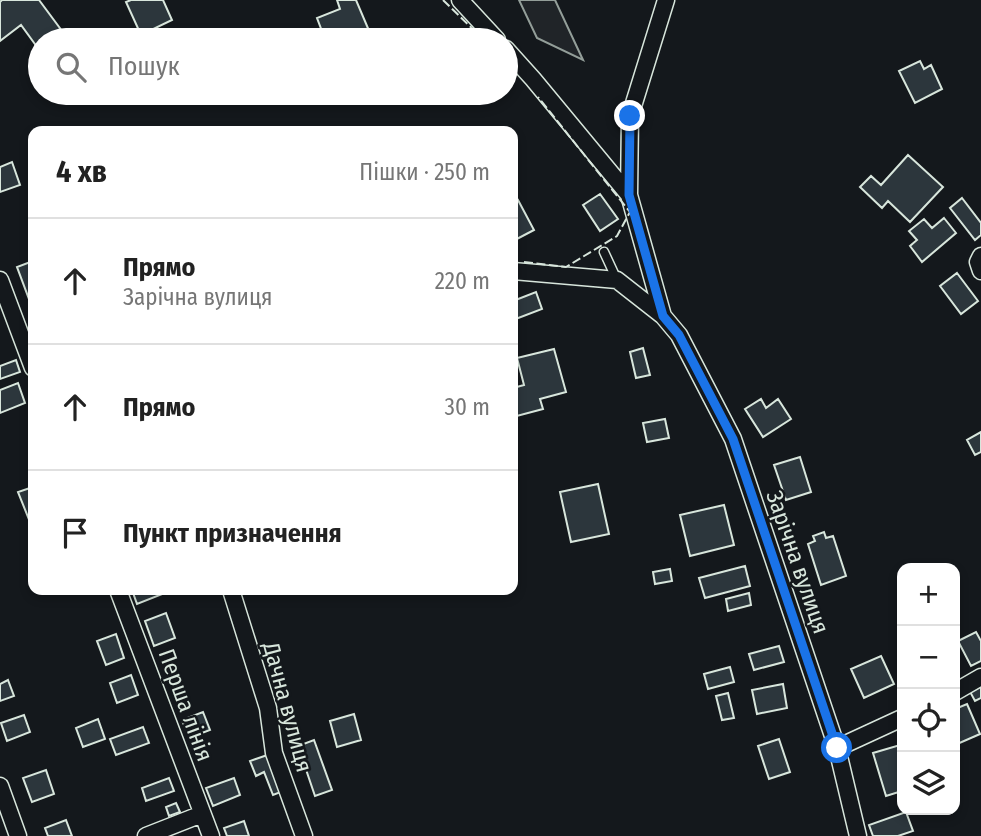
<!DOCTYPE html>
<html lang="uk">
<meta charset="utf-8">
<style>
:root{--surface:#fff;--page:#f6f6f6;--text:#222;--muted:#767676;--line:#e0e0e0}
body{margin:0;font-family:"Fira Sans Condensed",sans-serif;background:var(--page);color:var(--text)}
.controls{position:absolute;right:21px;bottom:21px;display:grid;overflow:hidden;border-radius:14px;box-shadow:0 4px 10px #0003}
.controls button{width:63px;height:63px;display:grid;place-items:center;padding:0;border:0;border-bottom:2px solid var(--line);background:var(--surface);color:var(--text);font:35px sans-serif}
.stop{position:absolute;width:21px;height:21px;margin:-16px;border:5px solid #1a73e8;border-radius:50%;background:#fff}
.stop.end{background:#1a73e8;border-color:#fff;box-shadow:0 2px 7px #0008}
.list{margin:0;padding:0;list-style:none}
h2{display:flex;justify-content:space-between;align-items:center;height:91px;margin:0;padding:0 28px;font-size:30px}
h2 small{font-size:23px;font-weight:400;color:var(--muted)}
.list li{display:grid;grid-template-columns:46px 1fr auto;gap:21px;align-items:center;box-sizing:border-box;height:126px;padding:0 28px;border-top:2px solid var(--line)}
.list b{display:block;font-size:26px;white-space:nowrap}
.list p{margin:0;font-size:23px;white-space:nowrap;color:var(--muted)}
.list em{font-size:23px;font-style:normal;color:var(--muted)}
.icon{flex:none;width:38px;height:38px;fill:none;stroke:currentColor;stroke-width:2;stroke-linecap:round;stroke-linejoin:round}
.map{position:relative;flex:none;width:981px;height:836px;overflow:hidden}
.search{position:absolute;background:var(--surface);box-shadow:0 4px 10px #0003;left:28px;top:28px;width:490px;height:77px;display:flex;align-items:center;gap:18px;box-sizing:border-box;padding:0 24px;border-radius:38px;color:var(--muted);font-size:26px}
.panel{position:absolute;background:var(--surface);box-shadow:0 4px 10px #0003;left:28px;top:126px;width:490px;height:469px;border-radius:14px}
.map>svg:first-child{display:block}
</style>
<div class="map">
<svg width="981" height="836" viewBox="0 0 981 836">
<rect width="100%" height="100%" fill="#14181c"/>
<!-- green -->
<path fill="#202428" stroke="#939e99" stroke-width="2" d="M519,0H555L583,60L537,38Z"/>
<!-- building -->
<path fill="#2c363c" stroke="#d8e6dc" stroke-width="2" d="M2,0H39L68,39L40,40V51L21,25L0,41V2Z
M131,0H163L172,20L141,35L126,2Z
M337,0H356L370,33L352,40L348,30L325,39L317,18L340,9Z
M920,61L924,69L931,65L942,89L915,103L899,71Z
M908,155L943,187L910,222L888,201L882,208L860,187L871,176L881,185Z
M12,162L20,185L0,192V167Z
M600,194L618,219L600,231L583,205Z
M962,198L981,223V235L975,240L950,208Z
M518,200L534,230L513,241V203Z
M944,218L956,233L922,262L910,246L917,240L909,231L924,219L932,228Z
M33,261V297L29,299L17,267Z
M957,273L978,301L961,314L940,286Z
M536,292L542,309L513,320V301Z
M643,348L650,375L636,378L630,352Z
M554,349L566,392L540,399L543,409L513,417V388L524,385L517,358Z
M16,360L20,372L0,379V366Z
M18,383L25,403L0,413V390Z
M761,399L766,408L778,399L791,419L763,437L745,409Z
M665,419L669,438L647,442L643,423Z
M981,432V452L975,455L967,440Z
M800,457L811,492L786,500L774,465Z
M598,484L609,534L571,542L560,492Z
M33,487V521L30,522L18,492Z
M724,505L734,545L690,556L680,515Z
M824,532L826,538L833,536L846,576L821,585L808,544L815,541L813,536Z
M745,566L750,586L705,598L699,578Z
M670,569L672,581L655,584L653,572Z
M132,590H164L165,593L137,604Z
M749,593L751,605L728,611L726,599Z
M166,613L175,638L154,646L145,621Z
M976,632L981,641V661L971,666L958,641Z
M116,634L124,658L106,665L97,641Z
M779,646L784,662L754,670L749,654Z
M881,656L894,684L864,698L851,669Z
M730,667L734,682L708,689L704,674Z
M131,675L138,695L117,703L110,683Z
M8,680L14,696L0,701V684Z
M981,681V698L975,701L968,688Z
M783,684L787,708L757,714L752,690Z
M728,693L734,718L722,720L716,696Z
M967,704L980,734L955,745V709Z
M203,712L210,730L189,738L182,720Z
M354,714L361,740L337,747L330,721Z
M24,715L30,732L7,741L1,723Z
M98,719L105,739L83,747L76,728Z
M143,727L149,743L116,755L110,739Z
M779,739L790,772L769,779L758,746Z
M314,740L332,790L315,796L298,746Z
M900,745L902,791L886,796L873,753Z
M273,753L286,790L273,795L264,772L256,776L250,761Z
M46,770L54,794L32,802L23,778Z
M169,778L174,791L146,801L142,788Z
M234,778L240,795L213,806L206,788Z
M176,803L180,812L169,816L166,807Z
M906,812L913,831L898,836H873L869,825Z
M66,820L72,836H48L45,828Z
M244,821L249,836H227L224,828Z"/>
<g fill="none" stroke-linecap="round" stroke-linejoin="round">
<defs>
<path id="lane" d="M604,252L617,280"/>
<path id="street" d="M460,0L497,40
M506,49L533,79L629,195L663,316L679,335L733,439L837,748L858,836
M629,195L630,116L666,0
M981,256L978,262L981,271
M513,271L617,280L663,316
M0,280L33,368
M118,590L211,836
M231,590L268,708L274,753L304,836
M955,692L981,677
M837,748L902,718
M0,786L18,836
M146,836L202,814"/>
</defs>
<!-- lane casing -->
<use href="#lane" stroke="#d8e6dc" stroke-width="11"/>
<!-- street casing -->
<use href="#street" stroke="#d8e6dc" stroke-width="19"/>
<!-- lane -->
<use href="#lane" stroke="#14181c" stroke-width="8"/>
<!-- street -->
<use href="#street" stroke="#14181c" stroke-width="16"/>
<!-- fence -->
<path stroke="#d8e6dc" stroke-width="2" stroke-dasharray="9 3.5" stroke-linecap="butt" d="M443,0L484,40
M506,61L515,71
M524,262L566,267L617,236L630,212L538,97"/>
</g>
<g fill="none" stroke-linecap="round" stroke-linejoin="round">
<!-- route -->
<path stroke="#1a73e8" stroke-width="9" d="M630,116L629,195L663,316L679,335L733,439L837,748"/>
</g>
<g text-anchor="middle" stroke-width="5" stroke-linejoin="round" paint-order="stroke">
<!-- street labels -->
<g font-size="23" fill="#d8e6dc" stroke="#14181c">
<text transform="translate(798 562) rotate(71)" y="8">Зарічна вулиця</text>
<text transform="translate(186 705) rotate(70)" y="8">Перша лінія</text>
<text transform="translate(288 707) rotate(75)" y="8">Дачна вулиця</text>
</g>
</g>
</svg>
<div class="controls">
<button>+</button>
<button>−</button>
<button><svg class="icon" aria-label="locate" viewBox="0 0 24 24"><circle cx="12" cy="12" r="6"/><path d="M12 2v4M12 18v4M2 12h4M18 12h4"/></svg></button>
<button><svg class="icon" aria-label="layers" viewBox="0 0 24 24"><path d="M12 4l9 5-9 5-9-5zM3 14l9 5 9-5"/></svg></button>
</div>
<div class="stop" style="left:837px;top:748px"></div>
<div class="stop end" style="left:630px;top:116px"></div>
<div class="search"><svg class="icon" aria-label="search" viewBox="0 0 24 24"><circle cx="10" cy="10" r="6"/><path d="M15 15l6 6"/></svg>Пошук</div>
<section class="panel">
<h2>4 хв<small>Пішки · 250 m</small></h2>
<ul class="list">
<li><svg class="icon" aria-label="ahead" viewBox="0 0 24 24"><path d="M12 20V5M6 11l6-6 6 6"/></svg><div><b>Прямо</b><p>Зарічна вулиця</p></div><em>220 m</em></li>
<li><svg class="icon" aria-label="ahead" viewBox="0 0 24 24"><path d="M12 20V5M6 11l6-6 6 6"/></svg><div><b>Прямо</b></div><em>30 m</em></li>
<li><svg class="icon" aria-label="arrive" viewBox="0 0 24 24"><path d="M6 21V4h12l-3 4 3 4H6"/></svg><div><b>Пункт призначення</b></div></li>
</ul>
</section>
</div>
